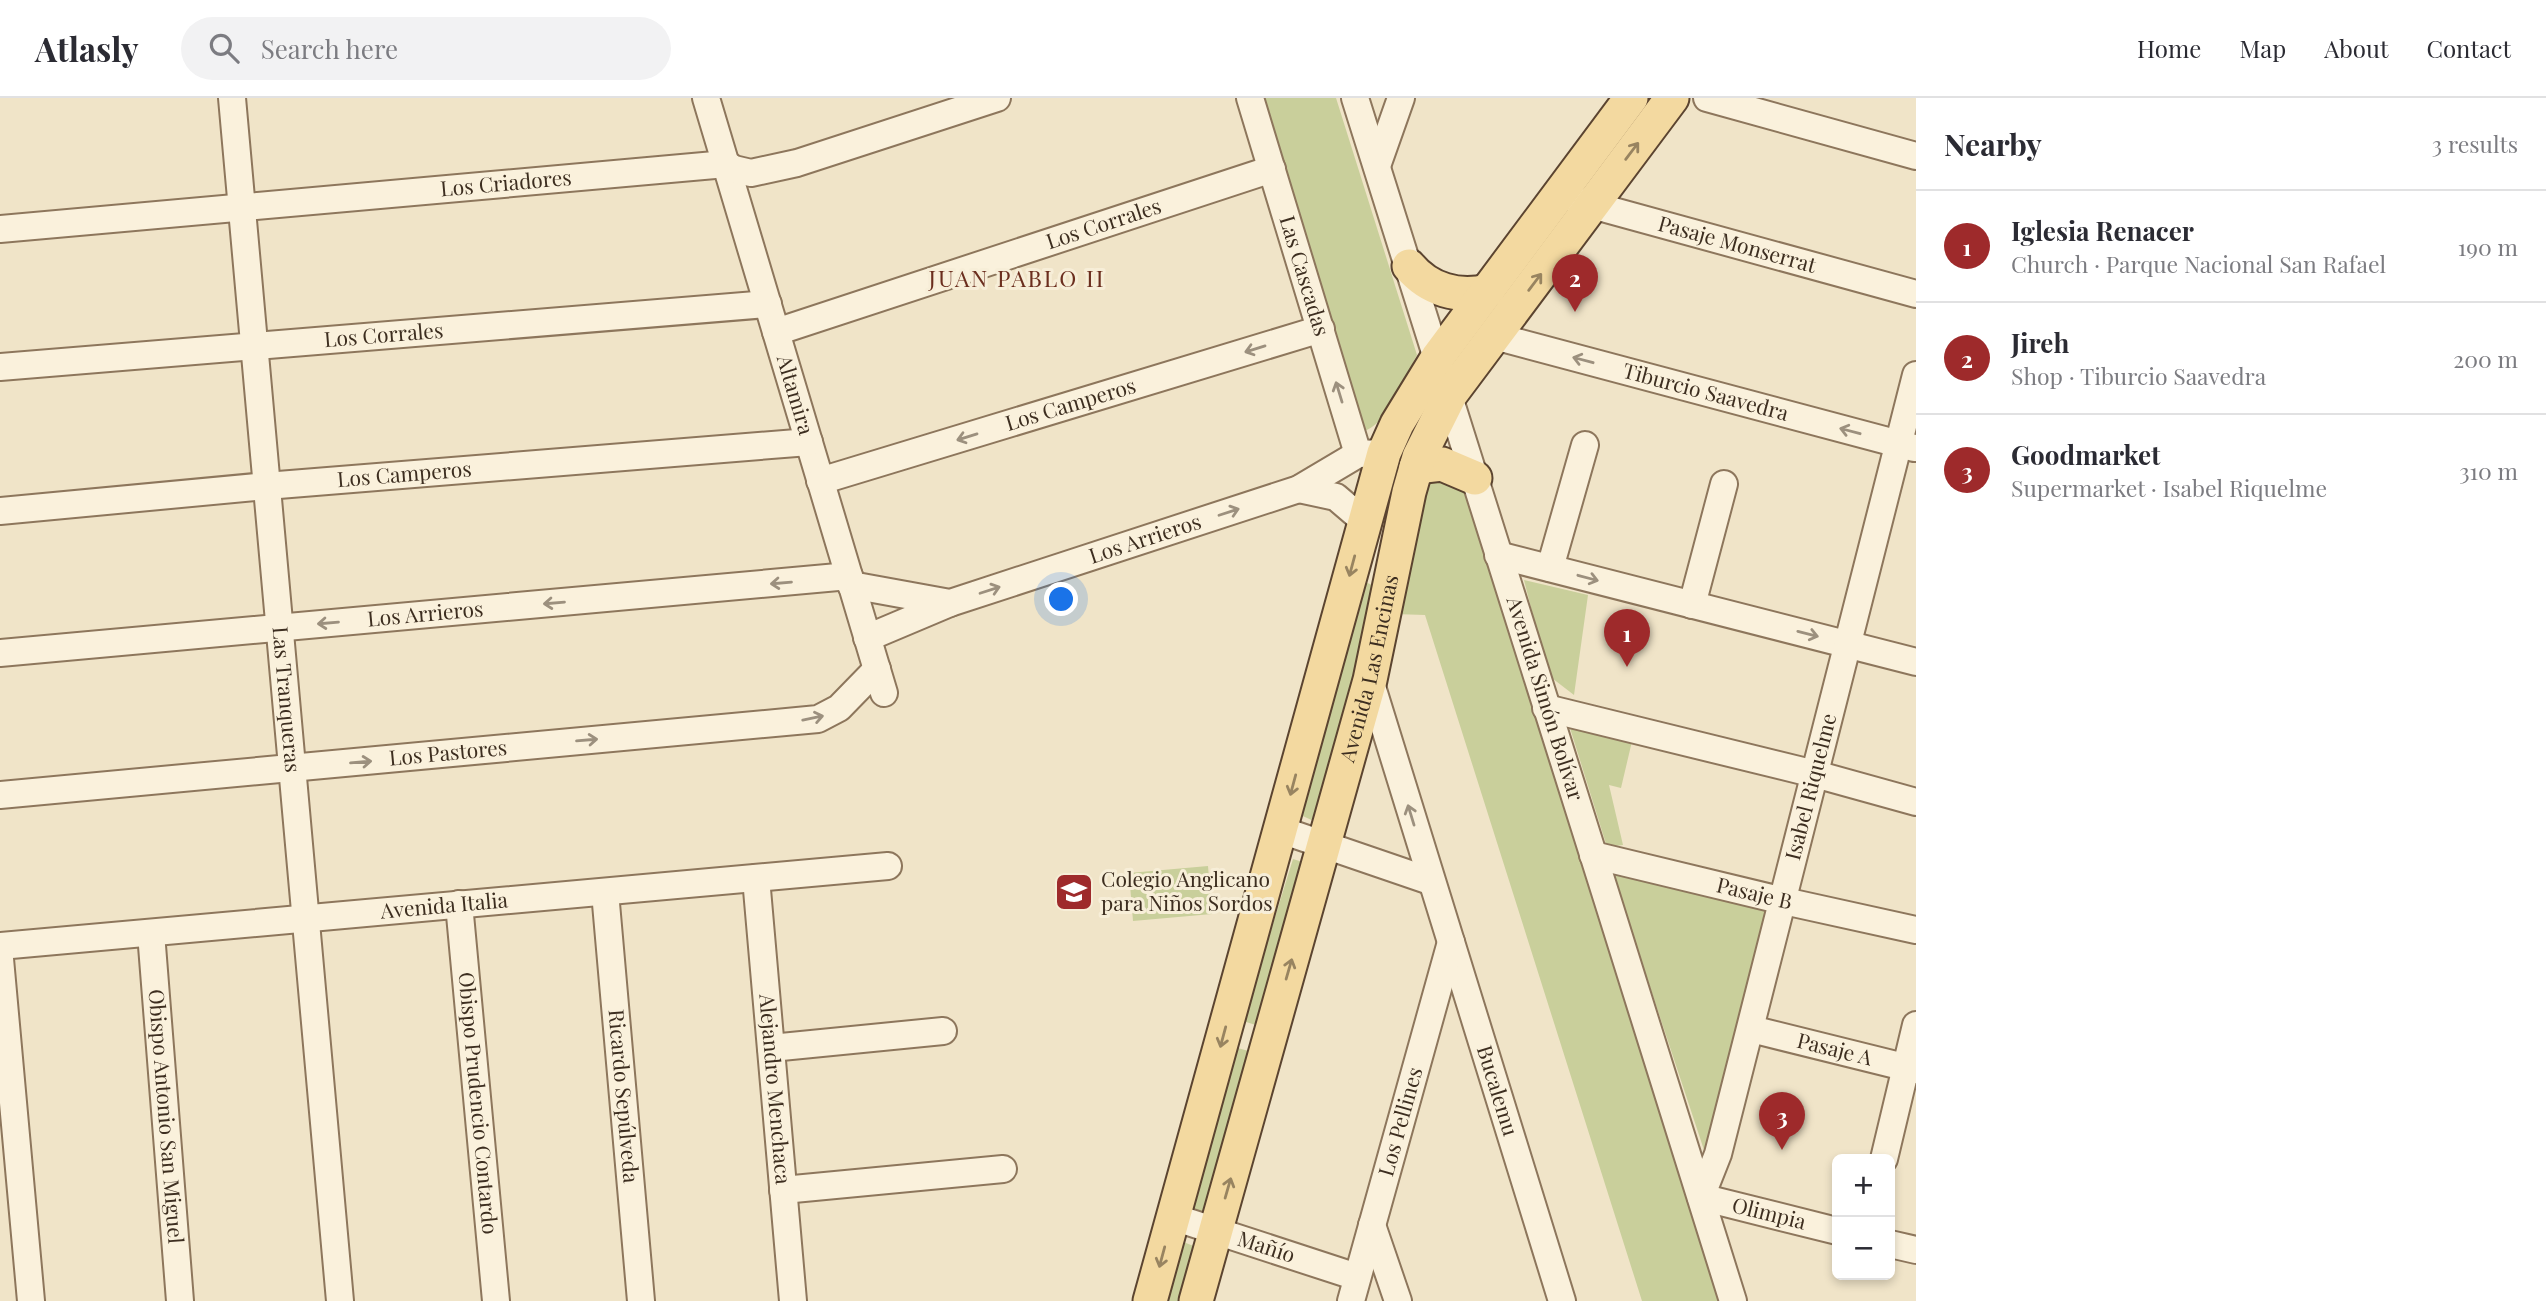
<!DOCTYPE html>
<meta charset="utf-8">
<style>
:root{--surface:#fff;--page:#f2f2f3;--text:#2b2b33;--muted:#7c7c81;--line:#e1e1e2;--accent:#9e2a2b}
body{margin:0;font-family:"Playfair Display",serif;background:var(--page);color:var(--text)}
.controls{position:absolute;right:21px;bottom:21px;display:grid;overflow:hidden;border-radius:10px;box-shadow:0 4px 10px #0003}
.controls button{width:63px;height:63px;display:grid;place-items:center;padding:0;border:0;border-bottom:2px solid var(--line);background:var(--surface);color:var(--text);font:35px sans-serif}
.you{position:absolute;left:1062px;top:502px;width:24px;height:24px;margin:-18px;border:5px solid #fff;border-radius:50%;background:#1a73e8;box-shadow:0 0 0 10px #1a73e833}
.badge{display:grid;place-items:center;width:46px;height:46px;border-radius:50%;background:var(--accent);color:#fff;font-size:23px;font-weight:700}
.pin{position:absolute;translate:-50% -58px;filter:drop-shadow(0 2px 4px #0008)}
.pin::after{content:'';position:absolute;top:37px;width:24px;height:21px;background:inherit;clip-path:polygon(0 0,100% 0,50% 100%)}
.list{margin:0;padding:0;list-style:none}
h2{display:flex;justify-content:space-between;align-items:center;height:91px;margin:0;padding:0 28px;font-size:30px}
h2 small{font-size:23px;font-weight:400;color:var(--muted)}
.list li{display:grid;grid-template-columns:46px 1fr auto;gap:21px;align-items:center;box-sizing:border-box;height:112px;padding:0 28px;border-top:2px solid var(--line)}
.list b{display:block;font-size:26px;white-space:nowrap}
.list p{margin:0;font-size:23px;white-space:nowrap;color:var(--muted)}
.list em{font-size:23px;font-style:normal;color:var(--muted)}
.icon{flex:none;width:38px;height:38px;fill:none;stroke:currentColor;stroke-width:2;stroke-linecap:round;stroke-linejoin:round}
.map{position:relative;flex:none;width:1916px;height:1203px;overflow:hidden}
header{display:flex;align-items:center;gap:42px;box-sizing:border-box;height:98px;padding:0 35px;background:var(--surface);border-bottom:2px solid var(--line)}
header strong{font-size:33px}
nav{display:flex;gap:38px;margin-inline-start:auto;font-size:24px}
.search{width:490px;height:63px;background:var(--page);display:flex;align-items:center;gap:18px;box-sizing:border-box;padding:0 24px;border-radius:38px;color:var(--muted);font-size:26px}
main{display:flex}
aside{flex:1;background:var(--surface)}
.map>svg:first-child{display:block}
</style>
<header>
<strong>Atlasly</strong>
<div class="search"><svg class="icon" aria-label="search" viewBox="0 0 24 24"><circle cx="10" cy="10" r="6"/><path d="M15 15l6 6"/></svg>Search here</div>
<nav><a>Home</a><a>Map</a><a>About</a><a>Contact</a></nav>
</header>
<main>
<div class="map">
<svg width="1916" height="1203" viewBox="0 0 1916 1203">
<rect width="100%" height="100%" fill="#f0e4c8"/>
<!-- green -->
<path fill="#c9cf9b" d="M1258,0H1336L1417,257C1404,280 1388,328 1361,334Z
M1425,381H1463L1523,561L1719,1203H1642L1425,517L1394,516Z
M1357,481L1370,486L1376,492L1318,725L1294,714Z
M1524,482L1588,497L1574,597L1548,577Z
M1574,622L1633,639L1621,690L1609,687L1623,747L1607,749L1570,630Z
M1293,761L1312,767L1262,929L1243,923Z
M1208,768L1212,816L1133,823L1129,775Z
M1615,770L1763,808L1770,823L1711,1051L1704,1052L1613,777Z
M1234,949L1256,955L1212,1117L1191,1111Z
M1176,1141L1201,1151L1186,1203H1159Z"/>
<g fill="none" stroke-linecap="round" stroke-linejoin="round">
<defs>
<g id="minor">
<path id="s1" d="M232,0L340,1203"/>
<path id="s2" d="M706,0L884,595"/>
<path id="s3" d="M1250,0L1358,356"/>
<path id="s4" d="M1355,0C1483,400 1607,802 1733,1203"/>
<path d="M1707,0L1916,58"/>
<path d="M1377,68L1401,0"/>
<path id="s5" d="M1577,103L1916,196"/>
<path id="s6" d="M0,131L726,66L734,71L751,75L797,65L997,0"/>
<path id="s7" d="M776,234L1272,71"/>
<path id="s8" d="M1494,238L1914,350"/>
<path id="s9" d="M0,269L768,206"/>
<path id="s10" d="M820,383L1321,231"/>
<path d="M1299,391L1336,399L1364,423"/>
<path id="s11" d="M0,413L266,388L809,344"/>
<path d="M1498,457L1916,564"/>
<path d="M1550,470L1585,347"/>
<path id="s12" d="M851,487L950,505L1299,391L1358,356L1384,355"/>
<path d="M1692,507L1724,386"/>
<path d="M867,540L950,505"/>
<path id="s13" d="M0,555L849,478"/>
<path id="s14" d="M1370,582L1562,1203"/>
<path d="M1546,610L1815,676L1916,704"/>
<path id="s15" d="M0,697L818,621L839,610L877,571"/>
<path d="M1281,732L1430,783"/>
<path id="s16" d="M1593,757L1784,803L1916,832"/>
<path id="s17" d="M756,780L793,1203"/>
<path id="s18" d="M605,794L641,1203"/>
<path id="s19" d="M459,806L496,1203"/>
<path id="s20" d="M151,835L180,1203"/>
<path id="s21" d="M0,848L888,768"/>
<path d="M0,861L31,1203"/>
<path id="s22" d="M1751,931L1916,972"/>
<path d="M771,950L943,933"/>
<path d="M1884,1061L1916,927"/>
<path d="M783,1092L1003,1071"/>
<path id="s23" d="M1701,1099L1718,1056L1916,277"/>
<path id="s24" d="M1701,1099L1837,1133"/>
<path id="s25" d="M1173,1119L1357,1179"/>
<path d="M1372,1127L1398,1203"/>
<path d="M1890,1146L1916,1152"/>
<path id="s26" d="M1351,1203L1451,844"/>
</g>
<g id="major">
<path d="M1409,168C1429,192 1458,200 1488,193"/>
<path d="M1416,369L1442,366L1475,380"/>
<path d="M1150,1203L1384,355L1397,326L1438,259L1631,0"/>
<path id="s27" d="M1196,1203L1370,582L1409,394L1419,359L1450,297L1672,0"/>
</g>
</defs>
<!-- minor casing -->
<use href="#minor" stroke="#8d765c" stroke-width="30"/>
<!-- major casing -->
<use href="#major" stroke="#5b4430" stroke-width="37"/>
<!-- minor -->
<use href="#minor" stroke="#faf1dc" stroke-width="26"/>
<!-- major -->
<use href="#major" stroke="#f3d9a0" stroke-width="33"/>
</g>
<!-- one-way arrows -->
<defs><path id="oneway-shaft" d="M-6 0H5M1.5-3L5.5 0L1.5 3" fill="none" stroke-width="1.6" stroke-linecap="round" stroke-linejoin="round" transform="scale(1.75)"/></defs>
<g stroke="#988460">
<use href="#oneway-shaft" transform="translate(1632 53) rotate(-53)"/>
<use href="#oneway-shaft" transform="translate(1535 184) rotate(-53)"/>
<use href="#oneway-shaft" transform="translate(1352 468) rotate(105)"/>
<use href="#oneway-shaft" transform="translate(1293 687) rotate(105)"/>
<use href="#oneway-shaft" transform="translate(1289 871) rotate(-74)"/>
<use href="#oneway-shaft" transform="translate(1223 939) rotate(105)"/>
<use href="#oneway-shaft" transform="translate(1228 1090) rotate(-74)"/>
<use href="#oneway-shaft" transform="translate(1162 1159) rotate(105)"/>
</g>
<g stroke="#9c907e">
<use href="#oneway-shaft" transform="translate(1255 251) rotate(163)"/>
<use href="#oneway-shaft" transform="translate(1583 262) rotate(-165)"/>
<use href="#oneway-shaft" transform="translate(1339 294) rotate(-107)"/>
<use href="#oneway-shaft" transform="translate(1850 333) rotate(-165)"/>
<use href="#oneway-shaft" transform="translate(967 339) rotate(163)"/>
<use href="#oneway-shaft" transform="translate(1229 414) rotate(-18)"/>
<use href="#oneway-shaft" transform="translate(1588 480) rotate(15)"/>
<use href="#oneway-shaft" transform="translate(781 485) rotate(175)"/>
<use href="#oneway-shaft" transform="translate(990 492) rotate(-18)"/>
<use href="#oneway-shaft" transform="translate(554 505) rotate(175)"/>
<use href="#oneway-shaft" transform="translate(328 525) rotate(175)"/>
<use href="#oneway-shaft" transform="translate(1808 536) rotate(14)"/>
<use href="#oneway-shaft" transform="translate(813 620) rotate(-12)"/>
<use href="#oneway-shaft" transform="translate(587 642) rotate(-5)"/>
<use href="#oneway-shaft" transform="translate(361 664) rotate(-5)"/>
<use href="#oneway-shaft" transform="translate(1411 717) rotate(-107)"/>
</g>
<!-- icons -->
<defs>
<symbol id="school-square" viewBox="-11 -11 22 22"><rect x="-9" y="-9" width="18" height="18" rx="4" fill="#9e2a2b" stroke="#f7eed8"/><path d="M0-5L7-2L0 1L-7-2ZM-4 1L0 2.5L4 1V4Q0 6-4 4Z" fill="#fff"/></symbol>
</defs>
<g fill-rule="evenodd">
<use href="#school-square" x="1052" y="772" width="44" height="44"/>
</g>
<g text-anchor="middle" stroke-width="6" stroke-linejoin="round" paint-order="stroke">
<!-- street labels -->
<g font-size="21" fill="#3d2e20" stroke="#f7eed8">
<text dy="7" stroke="none"><textPath href="#s6" startOffset="508">Los Criadores</textPath></text>
<text dy="7" stroke="none"><textPath href="#s7" startOffset="345">Los Corrales</textPath></text>
<text dy="7" stroke="none"><textPath href="#s5" startOffset="166">Pasaje Monserrat</textPath></text>
<text dy="7" stroke="none"><textPath href="#s3" startOffset="186">Las Cascadas</textPath></text>
<text dy="7" stroke="none"><textPath href="#s9" startOffset="385">Los Corrales</textPath></text>
<text dy="7" stroke="none"><textPath href="#s8" startOffset="219">Tiburcio Saavedra</textPath></text>
<text dy="7" stroke="none"><textPath href="#s2" startOffset="310">Altamira</textPath></text>
<text dy="7" stroke="none"><textPath href="#s10" startOffset="262">Los Camperos</textPath></text>
<text dy="7" stroke="none"><textPath href="#s11" startOffset="406">Los Camperos</textPath></text>
<text dy="7" stroke="none"><textPath href="#s12" startOffset="306">Los Arrieros</textPath></text>
<text dy="7" stroke="none"><textPath href="#s13" startOffset="427">Los Arrieros</textPath></text>
<text dy="7" stroke="none"><textPath href="#s27" startOffset="656">Avenida Las Encinas</textPath></text>
<text dy="7" stroke="none"><textPath href="#s1" startOffset="604">Las Tranqueras</textPath></text>
<text dy="7" stroke="none"><textPath href="#s4" startOffset="630">Avenida Simón Bolívar</textPath></text>
<text dy="7" stroke="none"><textPath href="#s15" startOffset="450">Los Pastores</textPath></text>
<text dy="7" stroke="none"><textPath href="#s23" startOffset="425">Isabel Riquelme</textPath></text>
<text dy="7" stroke="none"><textPath href="#s16" startOffset="166">Pasaje B</textPath></text>
<text dy="7" stroke="none"><textPath href="#s21" startOffset="446">Avenida Italia</textPath></text>
<text dy="7" stroke="none"><textPath href="#s22" startOffset="86">Pasaje A</textPath></text>
<text dy="7" stroke="none"><textPath href="#s17" startOffset="212">Alejandro Menchaca</textPath></text>
<text dy="7" stroke="none"><textPath href="#s14" startOffset="430">Bucalemu</textPath></text>
<text dy="7" stroke="none"><textPath href="#s18" startOffset="205">Ricardo Sepúlveda</textPath></text>
<text dy="7" stroke="none"><textPath href="#s19" startOffset="200">Obispo Prudencio Contardo</textPath></text>
<text dy="7" stroke="none"><textPath href="#s20" startOffset="184">Obispo Antonio San Miguel</textPath></text>
<text dy="7" stroke="none"><textPath href="#s26" startOffset="186">Los Pellines</textPath></text>
<text dy="7" stroke="none"><textPath href="#s24" startOffset="70">Olimpia</textPath></text>
<text dy="7" stroke="none"><textPath href="#s25" startOffset="98">Mañío</textPath></text>
</g>
<!-- poi labels -->
<g font-size="21" fill="#3d2e20" stroke="#f7eed8" text-anchor="start">
<text x="1101" y="789">Colegio Anglicano<tspan x="1101" dy="24">para Niños Sordos</tspan></text>
</g>
<!-- neighbourhood labels -->
<g font-size="23" letter-spacing="2" fill="#6b2e1e" stroke="#f7eed8">
<text x="1017" y="189">JUAN PABLO II</text>
</g>
</g>
</svg>
<div class="controls">
<button>+</button>
<button>−</button>
</div>
<div class="you"></div>
<div class="pin badge" style="left:1627px;top:569px">1</div>
<div class="pin badge" style="left:1575px;top:214px">2</div>
<div class="pin badge" style="left:1782px;top:1052px">3</div>
</div>
<aside>
<h2>Nearby<small>3 results</small></h2>
<ul class="list">
<li><span class="badge">1</span><div><b>Iglesia Renacer</b><p>Church · Parque Nacional San Rafael</p></div><em>190 m</em></li>
<li><span class="badge">2</span><div><b>Jireh</b><p>Shop · Tiburcio Saavedra</p></div><em>200 m</em></li>
<li><span class="badge">3</span><div><b>Goodmarket</b><p>Supermarket · Isabel Riquelme</p></div><em>310 m</em></li>
</ul>
</aside>
</main>
